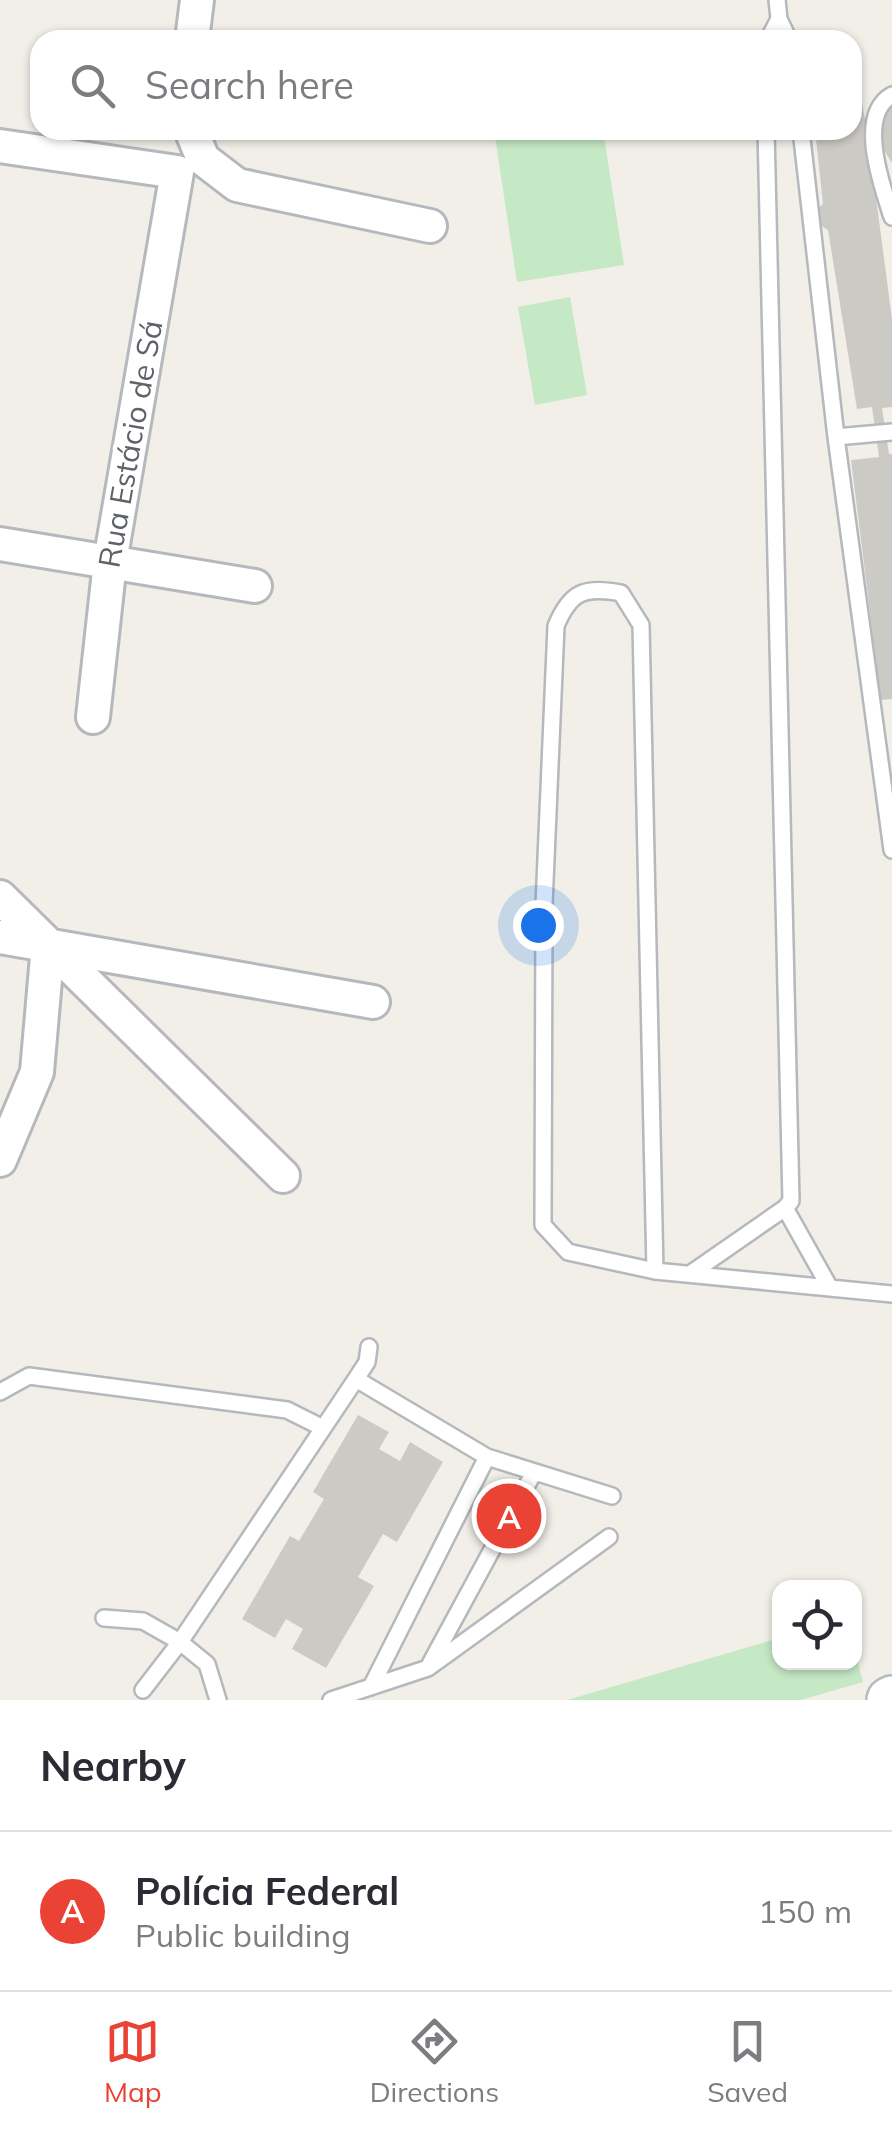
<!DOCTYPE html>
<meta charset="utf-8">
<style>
:root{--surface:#fff;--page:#f7f7f7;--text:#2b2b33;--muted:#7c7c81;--line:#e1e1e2;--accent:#ea4335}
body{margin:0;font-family:Mulish,sans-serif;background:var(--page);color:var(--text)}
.controls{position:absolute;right:30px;bottom:30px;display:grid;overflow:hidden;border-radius:20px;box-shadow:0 2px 8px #0004}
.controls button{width:90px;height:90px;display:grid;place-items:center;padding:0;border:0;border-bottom:2px solid var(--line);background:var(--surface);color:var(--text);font:50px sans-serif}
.you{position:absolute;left:538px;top:925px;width:35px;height:35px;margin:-25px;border:8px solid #fff;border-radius:50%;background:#1a73e8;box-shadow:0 0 0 15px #1a73e833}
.badge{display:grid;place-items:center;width:65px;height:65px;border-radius:50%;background:var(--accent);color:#fff;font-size:32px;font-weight:700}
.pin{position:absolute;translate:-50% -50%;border:5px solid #fff;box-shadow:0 2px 10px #0006}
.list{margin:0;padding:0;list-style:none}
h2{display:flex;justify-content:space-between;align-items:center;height:130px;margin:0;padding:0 40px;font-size:42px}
h2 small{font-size:32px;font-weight:400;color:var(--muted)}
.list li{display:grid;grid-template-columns:65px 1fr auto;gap:30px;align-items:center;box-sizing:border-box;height:160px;padding:0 40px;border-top:2px solid var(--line)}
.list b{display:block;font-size:38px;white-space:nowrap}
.list p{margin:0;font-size:32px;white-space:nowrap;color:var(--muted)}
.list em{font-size:32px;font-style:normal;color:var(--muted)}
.icon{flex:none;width:55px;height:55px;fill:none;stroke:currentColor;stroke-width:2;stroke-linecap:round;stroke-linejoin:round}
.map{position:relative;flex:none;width:892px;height:1700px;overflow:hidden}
.search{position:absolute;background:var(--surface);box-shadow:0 2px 8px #0004;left:30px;right:30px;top:30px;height:110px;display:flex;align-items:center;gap:25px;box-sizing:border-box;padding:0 35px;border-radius:30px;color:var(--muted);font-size:38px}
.sheet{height:290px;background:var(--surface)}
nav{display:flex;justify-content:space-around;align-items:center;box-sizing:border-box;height:140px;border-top:2px solid var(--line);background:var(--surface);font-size:28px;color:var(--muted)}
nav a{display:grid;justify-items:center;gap:5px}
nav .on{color:var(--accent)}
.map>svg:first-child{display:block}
</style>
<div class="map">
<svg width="892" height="1700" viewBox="0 0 892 1700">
<rect width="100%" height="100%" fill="#f1efe8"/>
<!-- green -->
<path fill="#c5e8c5" d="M494,130H603L624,265L517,282Z
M570,297L587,395L535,405L518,307Z
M779,1638L780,1662H854L855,1652L863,1682L801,1700H567Z"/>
<!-- building -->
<path fill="#cccac5" d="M852,50L866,125L880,123L892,102V163L884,150L870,152L892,319V407L882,408L889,454H892V699L881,700L851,460L879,457L872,407L857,409L828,230L817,223V209L823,204L815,130H852Z
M358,1415L389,1432L379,1449L400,1461L410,1442L443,1462L397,1542L383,1534L358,1577L374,1586L326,1668L292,1649L303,1629L286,1619L275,1638L242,1619L290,1536L299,1541L324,1499L313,1492Z"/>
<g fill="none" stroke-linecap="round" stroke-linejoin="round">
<defs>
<path id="service" d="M779,19L789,40
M768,40L779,19L777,0
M892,95C856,115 882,186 892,217
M766,130L791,1201L785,1208
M801,130L836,437L892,850
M836,437L892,432
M655,1271L641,625L621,593C584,586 570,592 556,626L544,905L543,1225L568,1252L655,1271L892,1294
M690,1274L785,1208L830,1288
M356,1379L487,1457L612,1496
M0,1392L29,1376L287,1410L323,1428
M104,1618L143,1621L180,1642L207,1664L218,1700
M430,1664L533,1474
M371,1687L487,1457
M143,1690L180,1642L356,1379L367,1362L369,1347
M331,1700L428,1668L609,1537"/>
<path id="minor" d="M192,40L197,0
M191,130L203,159L237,185L430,226
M0,146L177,172L110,562L93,717
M0,544L255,586
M0,897L283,1176
M0,937L373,1002
M0,1160L37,1072L48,945"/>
<path id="secondary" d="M890,1700L892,1699"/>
</defs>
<!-- service casing -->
<use href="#service" stroke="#b5b8bc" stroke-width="20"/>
<!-- minor casing -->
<use href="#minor" stroke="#b5b8bc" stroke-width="38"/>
<!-- secondary casing -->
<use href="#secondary" stroke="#b6babf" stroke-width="50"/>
<!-- service -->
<use href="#service" stroke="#fff" stroke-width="15"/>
<!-- minor -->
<use href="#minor" stroke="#fff" stroke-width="32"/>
<!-- secondary -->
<use href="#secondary" stroke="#fff" stroke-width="45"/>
</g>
<g text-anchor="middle" stroke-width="9" stroke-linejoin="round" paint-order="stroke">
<!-- street labels -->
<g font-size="30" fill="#5f6368" stroke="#fff">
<text transform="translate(131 444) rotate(-80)" y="10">Rua Estácio de Sá</text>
</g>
</g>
</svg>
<div class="controls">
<button><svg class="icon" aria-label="locate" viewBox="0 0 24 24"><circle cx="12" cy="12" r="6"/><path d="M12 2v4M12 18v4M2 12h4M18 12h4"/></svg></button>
</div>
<div class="you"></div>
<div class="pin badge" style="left:509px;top:1516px">A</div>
<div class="search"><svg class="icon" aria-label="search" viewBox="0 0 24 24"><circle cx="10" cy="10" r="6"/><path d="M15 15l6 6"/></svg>Search here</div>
</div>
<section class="sheet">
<h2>Nearby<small></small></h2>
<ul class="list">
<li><span class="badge">A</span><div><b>Polícia Federal</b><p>Public building</p></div><em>150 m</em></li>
</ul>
</section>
<nav>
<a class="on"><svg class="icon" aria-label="map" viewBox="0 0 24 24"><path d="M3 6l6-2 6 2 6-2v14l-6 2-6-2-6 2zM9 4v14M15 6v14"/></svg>Map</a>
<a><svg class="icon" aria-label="directions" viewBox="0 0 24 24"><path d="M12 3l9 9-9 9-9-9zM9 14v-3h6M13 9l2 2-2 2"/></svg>Directions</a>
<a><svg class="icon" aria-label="saved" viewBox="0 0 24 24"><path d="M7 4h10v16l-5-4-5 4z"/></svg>Saved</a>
</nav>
